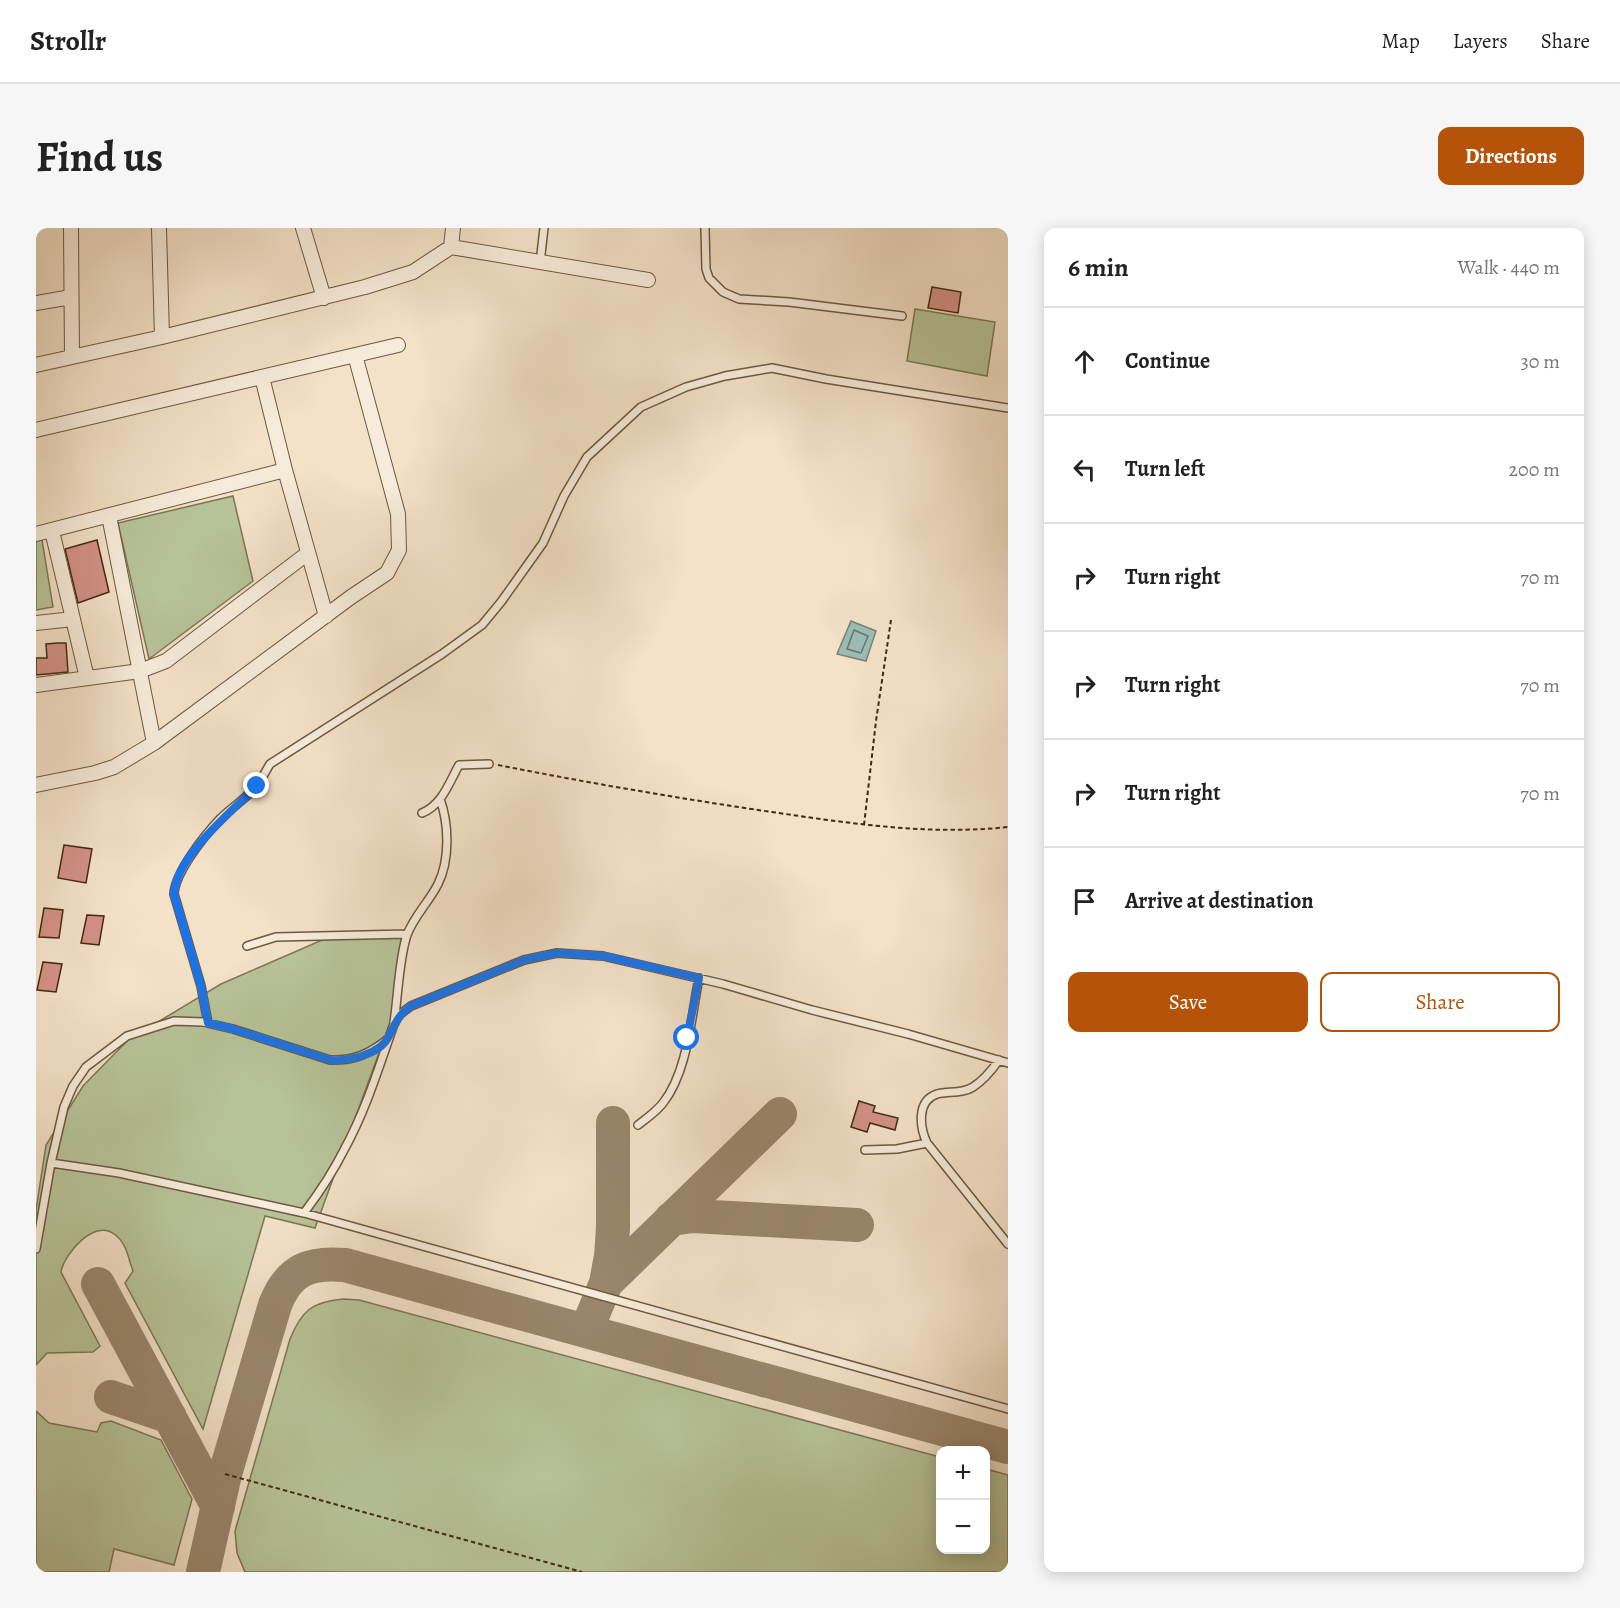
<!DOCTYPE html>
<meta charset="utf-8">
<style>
:root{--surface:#fff;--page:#f6f6f6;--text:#222;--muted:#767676;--line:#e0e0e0;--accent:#b45309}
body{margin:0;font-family:Alegreya,serif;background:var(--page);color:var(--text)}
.controls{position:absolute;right:18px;bottom:18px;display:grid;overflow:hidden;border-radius:12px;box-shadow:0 3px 15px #0003}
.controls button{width:54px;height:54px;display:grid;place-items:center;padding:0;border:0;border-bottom:2px solid var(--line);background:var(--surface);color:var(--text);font:30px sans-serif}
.stop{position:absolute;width:18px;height:18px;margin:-14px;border:4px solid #1a73e8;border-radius:50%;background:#fff}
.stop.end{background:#1a73e8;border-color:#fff;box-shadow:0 2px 6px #0008}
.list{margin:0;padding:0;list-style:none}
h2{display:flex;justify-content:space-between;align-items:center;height:78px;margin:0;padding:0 24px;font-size:26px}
h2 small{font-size:20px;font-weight:400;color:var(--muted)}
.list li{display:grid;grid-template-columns:39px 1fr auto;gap:18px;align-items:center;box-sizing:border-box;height:108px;padding:0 24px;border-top:2px solid var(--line)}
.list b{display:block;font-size:22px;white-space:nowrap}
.list em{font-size:20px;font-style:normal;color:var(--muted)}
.actions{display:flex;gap:12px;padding:18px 24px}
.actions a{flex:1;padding:14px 0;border:2px solid var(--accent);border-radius:12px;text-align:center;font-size:21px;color:var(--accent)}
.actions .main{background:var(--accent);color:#fff}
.icon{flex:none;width:33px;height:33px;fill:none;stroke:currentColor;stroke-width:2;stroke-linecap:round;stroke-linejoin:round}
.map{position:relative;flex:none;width:972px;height:1344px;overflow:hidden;border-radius:12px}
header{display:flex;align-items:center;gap:36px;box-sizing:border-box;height:84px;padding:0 30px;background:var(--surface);border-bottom:2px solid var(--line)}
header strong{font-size:28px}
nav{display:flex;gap:33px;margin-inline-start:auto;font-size:21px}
.intro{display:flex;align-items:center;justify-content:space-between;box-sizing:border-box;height:144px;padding:0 36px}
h1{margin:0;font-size:42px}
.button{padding:15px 27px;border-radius:12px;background:var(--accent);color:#fff;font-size:21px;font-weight:700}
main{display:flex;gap:36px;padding:0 36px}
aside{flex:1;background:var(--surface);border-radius:12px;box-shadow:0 3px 15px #0003}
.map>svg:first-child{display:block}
</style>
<header>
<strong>Strollr</strong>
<nav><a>Map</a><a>Layers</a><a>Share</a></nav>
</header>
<div class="intro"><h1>Find us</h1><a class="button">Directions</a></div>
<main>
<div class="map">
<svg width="972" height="1344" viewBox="0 0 972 1344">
<rect width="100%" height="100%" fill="#f3e1c8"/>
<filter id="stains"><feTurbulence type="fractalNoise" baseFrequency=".00333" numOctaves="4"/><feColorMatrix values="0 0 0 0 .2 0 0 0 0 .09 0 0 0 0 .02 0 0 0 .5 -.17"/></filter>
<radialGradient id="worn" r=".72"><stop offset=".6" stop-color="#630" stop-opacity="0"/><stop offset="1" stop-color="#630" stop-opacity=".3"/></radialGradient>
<!-- green -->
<path fill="#b7c399" stroke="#7c7754" stroke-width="1.5" d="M879,81L959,94L951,148L871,133Z
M197,268L217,353L113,431L82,295Z
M6,312L17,379L0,382V313Z
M366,707L355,792L279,1000L229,988L167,1201L89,1055L97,1043C92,1030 91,1015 78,1006C58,991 28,1026 25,1044L64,1118L57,1124L11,1125L0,1137V982L10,917L47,858L92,812L185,756L293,709Z
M307,1071L323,1072L904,1229V1322H950V1241L972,1247V1344H209L201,1325L199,1303L254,1111C266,1082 276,1074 307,1071Z
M0,1183L13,1195L61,1204L65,1195L75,1193L125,1212L156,1271L138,1337L78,1321L73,1344H0Z"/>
<!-- water -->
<path fill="#9bbdb8" stroke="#778375" stroke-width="1.5" d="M815,393L840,403L830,433L801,426Z"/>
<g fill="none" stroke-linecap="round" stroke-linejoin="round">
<!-- shore -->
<path stroke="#6e7464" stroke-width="1.5" d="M818,402L832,408L825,425L811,421Z"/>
<!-- taxiway -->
<path stroke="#9a866c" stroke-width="34" d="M635,991L657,988L821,997
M570,1055L744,886
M62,1056L182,1279
M550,1103L570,1055L575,1028L577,1000V895
M75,1169L134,1189
M167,1344L189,1246L239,1077C253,1041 274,1034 309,1037L972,1219"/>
</g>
<!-- building -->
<path fill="#d39186" stroke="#412b10" stroke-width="1.5" d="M896,59L925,64L922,85L892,80Z
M61,312L73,364L42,375L29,321Z
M22,415H30L32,444L0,447V430H11L10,416Z
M28,617L56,621L50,655L22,650Z
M8,680L27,682L23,710L3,709Z
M51,687L68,688L63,717L45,715Z
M7,734L26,736L20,764L1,762Z
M823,873L839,878L837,884L862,890L859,902L834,895L831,904L815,899Z"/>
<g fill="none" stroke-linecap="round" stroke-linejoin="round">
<defs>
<path id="service" d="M669,0L670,41L673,50L687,64L703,71L753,74L866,88
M504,35L508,0
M386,585C406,577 413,555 423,537L453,536
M211,718L240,709L371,706
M358,794C362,769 363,730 371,707C378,688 393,674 402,656C414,632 413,596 404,571
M172,795L165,758L138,666C139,644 169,607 184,591C195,580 208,572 219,560C225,553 229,544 234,536L406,426L446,397L465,374L507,315L528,268L551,229L605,179L650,159L689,148L736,140L790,151L972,180
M963,832C956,842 948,852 937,859C926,866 913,863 901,866C880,873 884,900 891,915L972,1016
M602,897C611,890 620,884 627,875C652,843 655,789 663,750
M829,922L861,921L891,915
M15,935L83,945L268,985L972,1181
M268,985C283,965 297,944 308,922C330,882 343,839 358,796L363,787L375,778L488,732L521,725L567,728L687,756L776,782L872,806L972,835
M0,1021L15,935L28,879L37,858L50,839L91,808L138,793L167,794L197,801L294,832C318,833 333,826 352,811"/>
<path id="minor" d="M35,0L36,129
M123,0L126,109
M267,0L288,70
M415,19L417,0
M0,75L35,69
M0,137L126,109L329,59L377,44L415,19L612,52
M226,149L249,242L290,388
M0,202L362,117
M73,288L118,515
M16,303L51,450
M0,306L249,242
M0,395L37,391
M0,457L104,443L130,433L272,325
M0,557L59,545L78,539L118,515L315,369L351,345L363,322L362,286L319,127"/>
</defs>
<!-- service casing -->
<use href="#service" stroke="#6e583e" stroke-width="10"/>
<!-- minor casing -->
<use href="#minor" stroke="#6e583e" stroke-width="16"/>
<!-- path -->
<path stroke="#412b10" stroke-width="2" stroke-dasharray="4.5 3" stroke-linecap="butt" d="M462,537C548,554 635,569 722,582C805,594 889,608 972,599
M828,597L840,493L855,392
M189,1246L546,1344"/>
<!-- service -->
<use href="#service" stroke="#f7ecdb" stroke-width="7"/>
<!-- minor -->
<use href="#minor" stroke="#f7ecdb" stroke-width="14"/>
</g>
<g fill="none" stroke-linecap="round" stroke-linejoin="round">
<!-- route -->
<path stroke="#1a73e8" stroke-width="8" d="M221,558C196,584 140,628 138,666L165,758L172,795L197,801L294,832C313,833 344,827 353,808C361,793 361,789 375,778L488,732L521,725L567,728L663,750L651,810"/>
</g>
<rect width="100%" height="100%" filter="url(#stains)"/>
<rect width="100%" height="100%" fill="url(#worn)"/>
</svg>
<div class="controls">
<button>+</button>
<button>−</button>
</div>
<div class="stop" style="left:651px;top:810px"></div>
<div class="stop end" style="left:221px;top:558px"></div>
</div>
<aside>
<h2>6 min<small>Walk · 440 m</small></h2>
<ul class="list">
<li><svg class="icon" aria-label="ahead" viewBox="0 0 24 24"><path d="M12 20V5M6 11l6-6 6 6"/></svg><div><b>Continue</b></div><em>30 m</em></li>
<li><svg class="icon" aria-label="left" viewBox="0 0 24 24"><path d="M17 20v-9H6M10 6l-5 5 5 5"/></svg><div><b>Turn left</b></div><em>200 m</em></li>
<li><svg class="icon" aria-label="right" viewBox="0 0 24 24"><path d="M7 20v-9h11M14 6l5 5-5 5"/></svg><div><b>Turn right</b></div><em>70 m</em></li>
<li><svg class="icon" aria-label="right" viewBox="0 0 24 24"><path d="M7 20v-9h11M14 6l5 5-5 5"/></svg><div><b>Turn right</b></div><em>70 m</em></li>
<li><svg class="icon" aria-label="right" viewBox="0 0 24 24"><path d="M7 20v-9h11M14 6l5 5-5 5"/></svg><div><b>Turn right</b></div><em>70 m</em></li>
<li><svg class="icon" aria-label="arrive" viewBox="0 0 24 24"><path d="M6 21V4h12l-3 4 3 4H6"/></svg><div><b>Arrive at destination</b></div></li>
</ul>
<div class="actions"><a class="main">Save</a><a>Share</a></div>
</aside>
</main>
